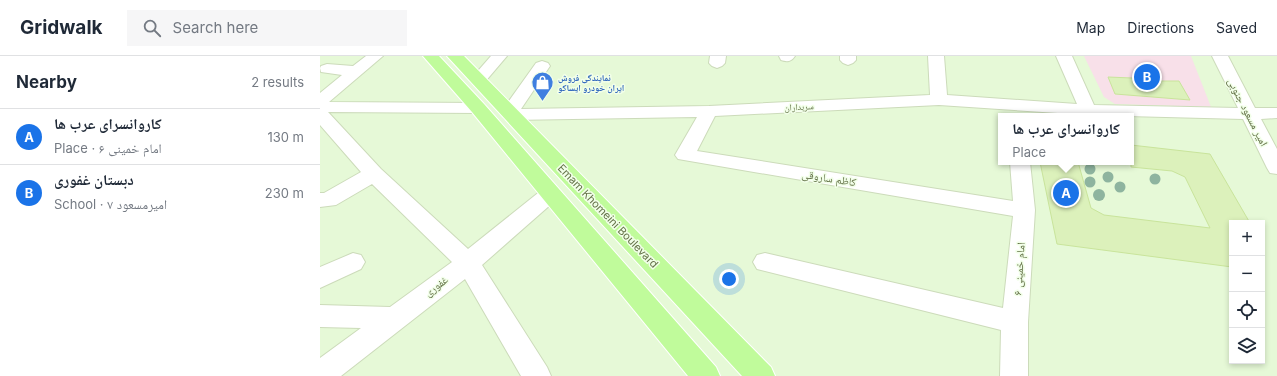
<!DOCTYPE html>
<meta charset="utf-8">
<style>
:root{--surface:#fff;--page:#f6f6f7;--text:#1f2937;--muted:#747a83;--line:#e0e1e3;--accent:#1a73e8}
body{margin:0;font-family:Inter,"Noto Naskh Arabic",sans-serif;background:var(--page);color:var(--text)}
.controls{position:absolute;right:12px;bottom:12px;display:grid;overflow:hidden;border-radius:0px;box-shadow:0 2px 6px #0003}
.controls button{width:36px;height:36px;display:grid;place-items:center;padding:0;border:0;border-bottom:1px solid var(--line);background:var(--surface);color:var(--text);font:20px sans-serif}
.you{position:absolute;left:409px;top:223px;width:14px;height:14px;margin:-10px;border:3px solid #fff;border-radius:50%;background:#1a73e8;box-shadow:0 0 0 6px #1a73e833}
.badge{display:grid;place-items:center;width:26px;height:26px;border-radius:50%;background:var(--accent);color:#fff;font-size:13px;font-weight:700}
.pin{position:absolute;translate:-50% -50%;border:2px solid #fff;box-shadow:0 1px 4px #0006}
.popup{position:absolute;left:678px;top:57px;width:136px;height:52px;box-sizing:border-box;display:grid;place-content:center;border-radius:0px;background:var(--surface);filter:drop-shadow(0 1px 3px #0005);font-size:13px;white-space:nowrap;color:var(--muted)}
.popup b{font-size:15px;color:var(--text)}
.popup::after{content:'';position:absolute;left:50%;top:100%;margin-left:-8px;border:8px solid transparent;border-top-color:var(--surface)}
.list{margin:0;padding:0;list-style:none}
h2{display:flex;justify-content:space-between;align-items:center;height:52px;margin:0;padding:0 16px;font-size:17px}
h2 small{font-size:13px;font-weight:400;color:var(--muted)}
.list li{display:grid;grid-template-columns:26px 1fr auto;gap:12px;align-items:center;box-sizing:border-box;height:56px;padding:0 16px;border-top:1px solid var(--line)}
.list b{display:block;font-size:15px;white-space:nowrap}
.list p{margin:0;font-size:13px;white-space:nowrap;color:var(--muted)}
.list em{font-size:13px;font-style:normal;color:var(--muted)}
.icon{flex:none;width:22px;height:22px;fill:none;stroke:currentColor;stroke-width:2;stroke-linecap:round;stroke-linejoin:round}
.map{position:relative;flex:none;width:957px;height:320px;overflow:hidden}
header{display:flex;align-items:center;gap:24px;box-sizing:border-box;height:56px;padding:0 20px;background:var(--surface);border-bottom:1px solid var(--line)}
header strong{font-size:19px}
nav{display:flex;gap:22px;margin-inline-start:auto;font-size:14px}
.search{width:280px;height:36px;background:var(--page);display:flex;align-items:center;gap:10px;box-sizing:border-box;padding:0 14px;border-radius:0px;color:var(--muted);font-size:15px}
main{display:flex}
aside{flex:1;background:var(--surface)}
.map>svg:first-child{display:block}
</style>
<header>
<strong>Gridwalk</strong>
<div class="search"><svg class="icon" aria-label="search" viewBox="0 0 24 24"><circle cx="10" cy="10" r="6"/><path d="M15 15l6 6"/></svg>Search here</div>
<nav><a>Map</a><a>Directions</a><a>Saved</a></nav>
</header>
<main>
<aside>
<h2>Nearby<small>2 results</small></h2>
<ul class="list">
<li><span class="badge">A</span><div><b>کاروانسرای عرب ها</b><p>Place · امام خمینی ۶</p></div><em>130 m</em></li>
<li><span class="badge">B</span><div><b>دبستان غفوری</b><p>School · امیرمسعود ۷</p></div><em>230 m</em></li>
</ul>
</aside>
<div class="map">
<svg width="957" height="320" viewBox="0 0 957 320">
<rect width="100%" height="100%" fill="#edfce3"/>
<!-- residential -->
<path fill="#e6f9d7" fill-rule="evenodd" d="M0,0H957V320H0ZM681,60H811V106H681ZM912,167H942V305H912Z"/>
<!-- education -->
<path fill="#f8e0e9" d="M764,0H871L891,51L795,48L784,41Z"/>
<!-- building -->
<path fill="#dcf1bb" stroke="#c9e49b" d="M814,20L828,21L837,25H859L870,44L795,38L788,21L812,22Z
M811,89L890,98L930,167H912V211L737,188L720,106H758L771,152L784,159L890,172L865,121L852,115L811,111Z"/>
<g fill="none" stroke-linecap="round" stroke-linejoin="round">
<defs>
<path id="minor" d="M46,0H63L9,46L158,47L164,48L167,52L164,56L158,57L8,56L61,113L148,193L223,133L230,131L237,133L241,138L237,143L162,209L227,311L231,320H201L145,223L21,320H0V302L41,272L0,271V249L70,251L132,206L52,128L16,149L0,151V137H4L41,116L0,69V37L22,19L1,16L0,12L1,10L7,8L33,10Z
M171,0H187L164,27L158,29L152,27L150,24Z
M390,0H406L405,7L402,10L397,12L392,10L389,7Z
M459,0H475C471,6 467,6 461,4Z
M520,0H536V4L533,7L528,9L523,7L520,4Z
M608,0H624L627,39L757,48L736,0H752L774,49L918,52L892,0H908L935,52H957V62L941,63L957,93V118L950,117L947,112L923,63L768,59L619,49L395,60L377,95L693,145L690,106H710L715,154L708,266V320H680L681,274L437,213L433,206L437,199L445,197L683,252L693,160L358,103L355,99L377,61L191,64L185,63L181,56L216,7L222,5L228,7L230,10L201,53L389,50L610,39Z
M33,197L41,199L45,206L41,213L0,232V211Z"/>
<path id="major" d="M103,0H119L164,48L396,311L400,320H368L152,56Z
M127,0H144L451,311L455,320H422Z"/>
</defs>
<!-- minor casing -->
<use href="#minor" stroke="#ccdbba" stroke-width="2"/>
<!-- major casing -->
<use href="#major" stroke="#fff" stroke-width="2"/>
<!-- minor -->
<use href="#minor" fill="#fff" fill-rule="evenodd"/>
<!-- major -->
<use href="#major" fill="#c0fb9b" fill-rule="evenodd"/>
</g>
<!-- trees -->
<g fill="#8eb49f">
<circle cx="770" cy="113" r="5.5"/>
<circle cx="788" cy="121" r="5.5"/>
<circle cx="835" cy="123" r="5.5"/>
<circle cx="770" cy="126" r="5.5"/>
<circle cx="800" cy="131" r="5.5"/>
<circle cx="779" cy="139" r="6"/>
</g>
<!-- icons -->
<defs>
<symbol id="shop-pin" viewBox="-11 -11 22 30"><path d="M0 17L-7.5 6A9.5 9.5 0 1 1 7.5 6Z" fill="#3f7fe0" stroke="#f2ffe9"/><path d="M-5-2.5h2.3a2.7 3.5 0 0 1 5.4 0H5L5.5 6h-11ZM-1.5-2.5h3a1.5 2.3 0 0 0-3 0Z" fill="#fff"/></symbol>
</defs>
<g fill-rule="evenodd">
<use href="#shop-pin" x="210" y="14" width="25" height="34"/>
</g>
<g text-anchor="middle" stroke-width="3" stroke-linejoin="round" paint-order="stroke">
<!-- far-shop labels -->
<g font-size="9" font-weight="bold" fill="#366cbe" stroke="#f2ffe9" text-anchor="start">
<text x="238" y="25">نمایندگی فروش<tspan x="238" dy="10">ایران خودرو ایساکو</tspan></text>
</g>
<!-- far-street labels -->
<g font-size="9" fill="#657449" stroke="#f2ffe9">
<text transform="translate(479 51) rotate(-3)" y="3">سربداران</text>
</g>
<!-- street labels -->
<g font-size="11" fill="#657449" stroke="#f2ffe9">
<text transform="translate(928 56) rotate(63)" y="4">امیر مسعود جنوبی</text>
<text transform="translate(509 122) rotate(9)" y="4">کاظم ساروقی</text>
<text transform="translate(288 160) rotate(46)" y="4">Emam Khomeini Boulevard</text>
<text transform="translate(699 213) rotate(-86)" y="4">امام خمینی ۶</text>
<text transform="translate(116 230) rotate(-37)" y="4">غفوری</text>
</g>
</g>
</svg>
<div class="controls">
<button>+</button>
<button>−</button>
<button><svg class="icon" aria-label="locate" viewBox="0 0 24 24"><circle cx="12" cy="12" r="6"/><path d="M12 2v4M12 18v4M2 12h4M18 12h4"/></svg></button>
<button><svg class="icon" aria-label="layers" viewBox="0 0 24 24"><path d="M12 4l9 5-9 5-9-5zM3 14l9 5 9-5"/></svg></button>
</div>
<div class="you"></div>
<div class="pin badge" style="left:746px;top:137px">A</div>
<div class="popup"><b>کاروانسرای عرب ها</b>Place</div>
<div class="pin badge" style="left:827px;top:21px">B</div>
</div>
</main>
